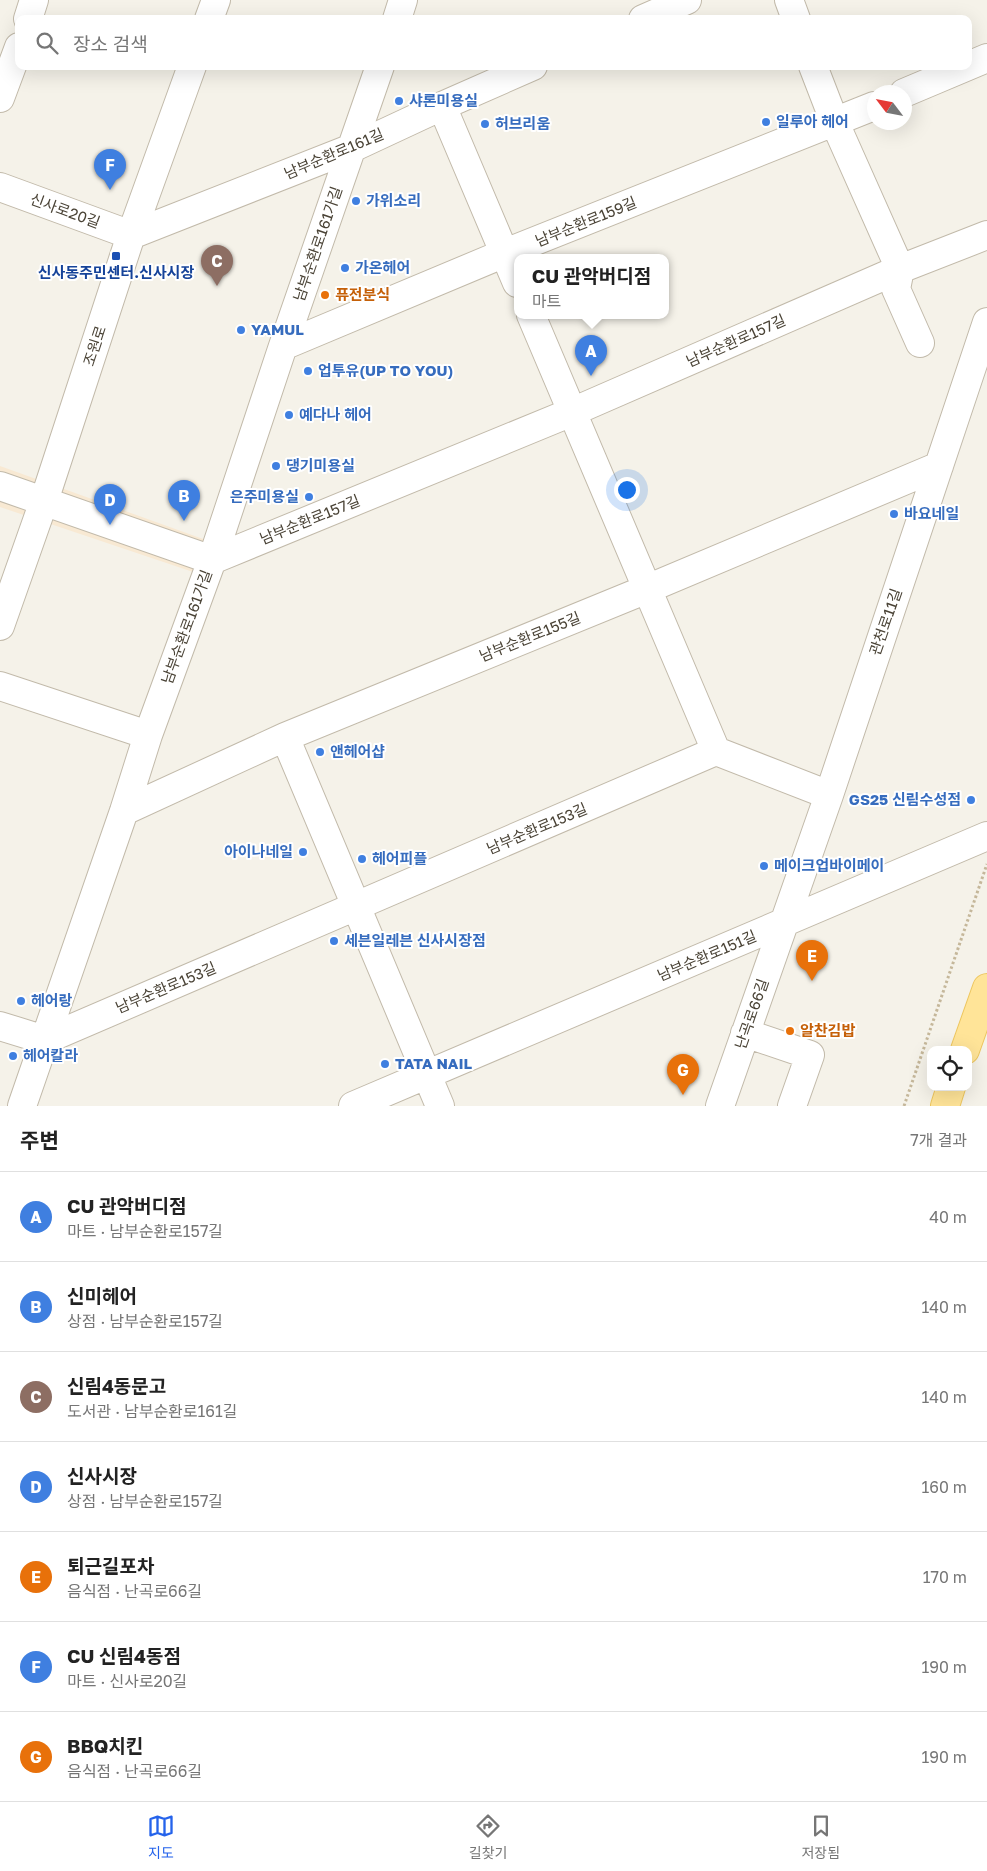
<!DOCTYPE html>
<html lang="ko">
<meta charset="utf-8">
<style>
:root{--surface:#fff;--page:#f2f2f2;--text:#222;--muted:#767676;--line:#e0e0e0;--accent:#2563eb}
body{margin:0;font-family:"Golos Text","Noto Sans KR",sans-serif;background:var(--page);color:var(--text)}
.controls{position:absolute;right:15px;bottom:15px;display:grid;overflow:hidden;border-radius:10px;box-shadow:0 5px 20px #0002}
.controls button{width:45px;height:45px;display:grid;place-items:center;padding:0;border:0;border-bottom:1px solid var(--line);background:var(--surface);color:var(--text);font:25px sans-serif}
.compass{position:absolute;left:867px;top:85px;width:45px;height:45px;border-radius:50%;background:var(--surface);box-shadow:0 5px 20px #0002;rotate:302deg}
.you{position:absolute;left:626px;top:489px;width:18px;height:18px;margin:-12px;border:4px solid #fff;border-radius:50%;background:#1a73e8;box-shadow:0 0 0 8px #1a73e833}
.badge{display:grid;place-items:center;width:32px;height:32px;border-radius:50%;background:var(--accent);color:#fff;font-size:16px;font-weight:700}
.pin{position:absolute;translate:-50% -41px;filter:drop-shadow(0 1px 2px #0008)}
.pin::after{content:'';position:absolute;top:26px;width:18px;height:15px;background:inherit;clip-path:polygon(0 0,100% 0,50% 100%)}
.popup{position:absolute;left:514px;top:254px;width:155px;height:65px;box-sizing:border-box;display:grid;place-content:center;border-radius:10px;background:var(--surface);filter:drop-shadow(0 1px 4px #0005);font-size:16px;white-space:nowrap;color:var(--muted)}
.popup b{font-size:19px;color:var(--text)}
.popup::after{content:'';position:absolute;left:50%;top:100%;margin-left:-10px;border:10px solid transparent;border-top-color:var(--surface)}
.list{margin:0;padding:0;list-style:none}
h2{display:flex;justify-content:space-between;align-items:center;height:65px;margin:0;padding:0 20px;font-size:21px}
h2 small{font-size:16px;font-weight:400;color:var(--muted)}
.list li{display:grid;grid-template-columns:32px 1fr auto;gap:15px;align-items:center;box-sizing:border-box;height:90px;padding:0 20px;border-top:1px solid var(--line)}
.list b{display:block;font-size:19px;white-space:nowrap}
.list p{margin:0;font-size:16px;white-space:nowrap;color:var(--muted)}
.list em{font-size:16px;font-style:normal;color:var(--muted)}
.icon{flex:none;width:28px;height:28px;fill:none;stroke:currentColor;stroke-width:2;stroke-linecap:round;stroke-linejoin:round}
.map{position:relative;flex:none;width:987px;height:1106px;overflow:hidden}
.search{position:absolute;background:var(--surface);box-shadow:0 5px 20px #0002;left:15px;right:15px;top:15px;height:55px;display:flex;align-items:center;gap:12px;box-sizing:border-box;padding:0 18px;border-radius:10px;color:var(--muted);font-size:19px}
.sheet{height:695px;background:var(--surface)}
nav{display:flex;justify-content:space-around;align-items:center;box-sizing:border-box;height:70px;border-top:1px solid var(--line);background:var(--surface);font-size:14px;color:var(--muted)}
nav a{display:grid;justify-items:center;gap:2px}
nav .on{color:var(--accent)}
.map>svg:first-child{display:block}
</style>
<div class="map">
<svg width="987" height="1106" viewBox="0 0 987 1106">
<rect width="100%" height="100%" fill="#f5f2e9"/>
<!-- commercial -->
<path fill="#f8e9d3" d="M0,466L217,544L205,576L0,507Z"/>
<g fill="none" stroke-linecap="round" stroke-linejoin="round">
<defs>
<path id="minor" d="M789,0L796,19
M28,19L34,0
M209,19L216,0
M397,19L403,0
M643,19L687,0
M813,66L835,123L900,269L896,289L920,343
M904,93L987,58
M0,98L19,47
M442,106L517,283
M0,187L131,235L352,148L442,106L533,66
M531,315L716,751
M283,346L505,253L874,106
M0,486L212,560L572,412L900,269L987,235
M0,626L44,501L131,235L192,66
M0,686L148,735
M285,737L440,1106
M124,811L285,737L647,589L939,466
M0,1026L45,1040L716,751L829,795
M745,1033L810,1055L792,1106
M22,1106L124,811L148,735L212,560L283,346L380,66
M353,1106L987,836
M720,1106L829,795L987,322"/>
<path id="major" d="M965,1050L987,988
M945,1106L951,1087"/>
</defs>
<!-- minor casing -->
<use href="#minor" stroke="#c2baaa" stroke-width="30"/>
<!-- major casing -->
<use href="#major" stroke="#edc65f" stroke-width="30"/>
<!-- path -->
<path stroke="#c5b79a" stroke-width="3" stroke-dasharray="2.5 2.5" stroke-linecap="butt" d="M904,1106L987,864"/>
<!-- minor -->
<use href="#minor" stroke="#fff" stroke-width="28"/>
<!-- major -->
<use href="#major" stroke="#ffe498" stroke-width="28"/>
</g>
<!-- markers -->
<g fill="#3f7fe0" stroke="#fff" stroke-width="2">
<circle cx="399" cy="101" r="5"/>
<circle cx="766" cy="122" r="5"/>
<circle cx="485" cy="124" r="5"/>
<circle cx="356" cy="201" r="5"/>
<circle cx="345" cy="268" r="5"/>
<circle cx="241" cy="330" r="5"/>
<circle cx="308" cy="371" r="5"/>
<circle cx="289" cy="415" r="5"/>
<circle cx="276" cy="466" r="5"/>
<circle cx="309" cy="497" r="5"/>
<circle cx="894" cy="514" r="5"/>
<circle cx="320" cy="752" r="5"/>
<circle cx="971" cy="800" r="5"/>
<circle cx="303" cy="852" r="5"/>
<circle cx="362" cy="859" r="5"/>
<circle cx="764" cy="866" r="5"/>
<circle cx="334" cy="941" r="5"/>
<circle cx="21" cy="1001" r="5"/>
<circle cx="13" cy="1056" r="5"/>
<circle cx="385" cy="1064" r="5"/>
</g>
<rect fill="#1a4fb4" stroke="#fff" stroke-width="2" x="111" y="251" width="10" height="10" rx="2.5"/>
<g fill="#e8710a" stroke="#fff" stroke-width="2">
<circle cx="325" cy="295" r="5"/>
<circle cx="790" cy="1031" r="5"/>
</g>
<g text-anchor="middle" stroke-width="4" stroke-linejoin="round" paint-order="stroke">
<!-- shop labels -->
<g font-size="15" font-weight="bold" fill="#366cbe" stroke="#fff" text-anchor="start">
<text x="409" y="106">샤론미용실</text>
<text x="776" y="127">일루아 헤어</text>
<text x="495" y="129">허브리움</text>
<text x="366" y="206">가위소리</text>
<text x="355" y="273">가온헤어</text>
<text x="251" y="335">YAMUL</text>
<text x="318" y="376">업투유(UP TO YOU)</text>
<text x="299" y="420">예다나 헤어</text>
<text x="286" y="471">댕기미용실</text>
<text x="299" y="502" text-anchor="end">은주미용실</text>
<text x="904" y="519">바요네일</text>
<text x="330" y="757">앤헤어샵</text>
<text x="961" y="805" text-anchor="end">GS25 신림수성점</text>
<text x="293" y="857" text-anchor="end">아이나네일</text>
<text x="372" y="864">헤어피플</text>
<text x="774" y="871">메이크업바이메이</text>
<text x="344" y="946">세븐일레븐 신사시장점</text>
<text x="31" y="1006">헤어랑</text>
<text x="23" y="1061">헤어칼라</text>
<text x="395" y="1069">TATA NAIL</text>
</g>
<!-- street labels -->
<g font-size="15" fill="#4a4336" stroke="#fff">
<text transform="translate(334 154) rotate(-23)" y="5">남부순환로161길</text>
<text transform="translate(65 211) rotate(20)" y="5">신사로20길</text>
<text transform="translate(586 222) rotate(-22)" y="5">남부순환로159길</text>
<text transform="translate(318 244) rotate(-71)" y="5">남부순환로161가길</text>
<text transform="translate(736 341) rotate(-24)" y="5">남부순환로157길</text>
<text transform="translate(95 346) rotate(-72)" y="5">조원로</text>
<text transform="translate(310 520) rotate(-22)" y="5">남부순환로157길</text>
<text transform="translate(886 622) rotate(-71)" y="5">관천로11길</text>
<text transform="translate(187 627) rotate(-70)" y="5">남부순환로161가길</text>
<text transform="translate(530 637) rotate(-22)" y="5">남부순환로155길</text>
<text transform="translate(537 829) rotate(-23)" y="5">남부순환로153길</text>
<text transform="translate(707 956) rotate(-23)" y="5">남부순환로151길</text>
<text transform="translate(166 988) rotate(-23)" y="5">남부순환로153길</text>
<text transform="translate(752 1014) rotate(-71)" y="5">난곡로66길</text>
</g>
<!-- transit labels -->
<g font-size="15" font-weight="bold" fill="#164399" stroke="#fff">
<text x="116" y="278">신사동주민센터.신사시장</text>
</g>
<!-- food labels -->
<g font-size="15" font-weight="bold" fill="#c56008" stroke="#fff" text-anchor="start">
<text x="335" y="300">퓨전분식</text>
<text x="800" y="1036">알찬김밥</text>
</g>
</g>
</svg>
<div class="controls">
<button><svg class="icon" aria-label="locate" viewBox="0 0 24 24"><circle cx="12" cy="12" r="6"/><path d="M12 2v4M12 18v4M2 12h4M18 12h4"/></svg></button>
</div>
<svg class="compass" viewBox="-18 -18 36 36"><path d="M0-13l5 13h-10z" fill="#e53935"/><path d="M0 13l5-13h-10z" fill="#767676"/></svg>
<div class="you"></div>
<div class="pin badge" style="left:591px;top:376px;background:#3f7fe0">A</div>
<div class="popup"><b>CU 관악버디점</b>마트</div>
<div class="pin badge" style="left:184px;top:521px;background:#3f7fe0">B</div>
<div class="pin badge" style="left:217px;top:286px;background:#8d6e63">C</div>
<div class="pin badge" style="left:110px;top:525px;background:#3f7fe0">D</div>
<div class="pin badge" style="left:812px;top:981px;background:#e8710a">E</div>
<div class="pin badge" style="left:110px;top:190px;background:#3f7fe0">F</div>
<div class="pin badge" style="left:683px;top:1095px;background:#e8710a">G</div>
<div class="search"><svg class="icon" aria-label="search" viewBox="0 0 24 24"><circle cx="10" cy="10" r="6"/><path d="M15 15l6 6"/></svg>장소 검색</div>
</div>
<section class="sheet">
<h2>주변<small>7개 결과</small></h2>
<ul class="list">
<li><span class="badge" style="background:#3f7fe0">A</span><div><b>CU 관악버디점</b><p>마트 · 남부순환로157길</p></div><em>40 m</em></li>
<li><span class="badge" style="background:#3f7fe0">B</span><div><b>신미헤어</b><p>상점 · 남부순환로157길</p></div><em>140 m</em></li>
<li><span class="badge" style="background:#8d6e63">C</span><div><b>신림4동문고</b><p>도서관 · 남부순환로161길</p></div><em>140 m</em></li>
<li><span class="badge" style="background:#3f7fe0">D</span><div><b>신사시장</b><p>상점 · 남부순환로157길</p></div><em>160 m</em></li>
<li><span class="badge" style="background:#e8710a">E</span><div><b>퇴근길포차</b><p>음식점 · 난곡로66길</p></div><em>170 m</em></li>
<li><span class="badge" style="background:#3f7fe0">F</span><div><b>CU 신림4동점</b><p>마트 · 신사로20길</p></div><em>190 m</em></li>
<li><span class="badge" style="background:#e8710a">G</span><div><b>BBQ치킨</b><p>음식점 · 난곡로66길</p></div><em>190 m</em></li>
</ul>
</section>
<nav>
<a class="on"><svg class="icon" aria-label="map" viewBox="0 0 24 24"><path d="M3 6l6-2 6 2 6-2v14l-6 2-6-2-6 2zM9 4v14M15 6v14"/></svg>지도</a>
<a><svg class="icon" aria-label="directions" viewBox="0 0 24 24"><path d="M12 3l9 9-9 9-9-9zM9 14v-3h6M13 9l2 2-2 2"/></svg>길찾기</a>
<a><svg class="icon" aria-label="saved" viewBox="0 0 24 24"><path d="M7 4h10v16l-5-4-5 4z"/></svg>저장됨</a>
</nav>
